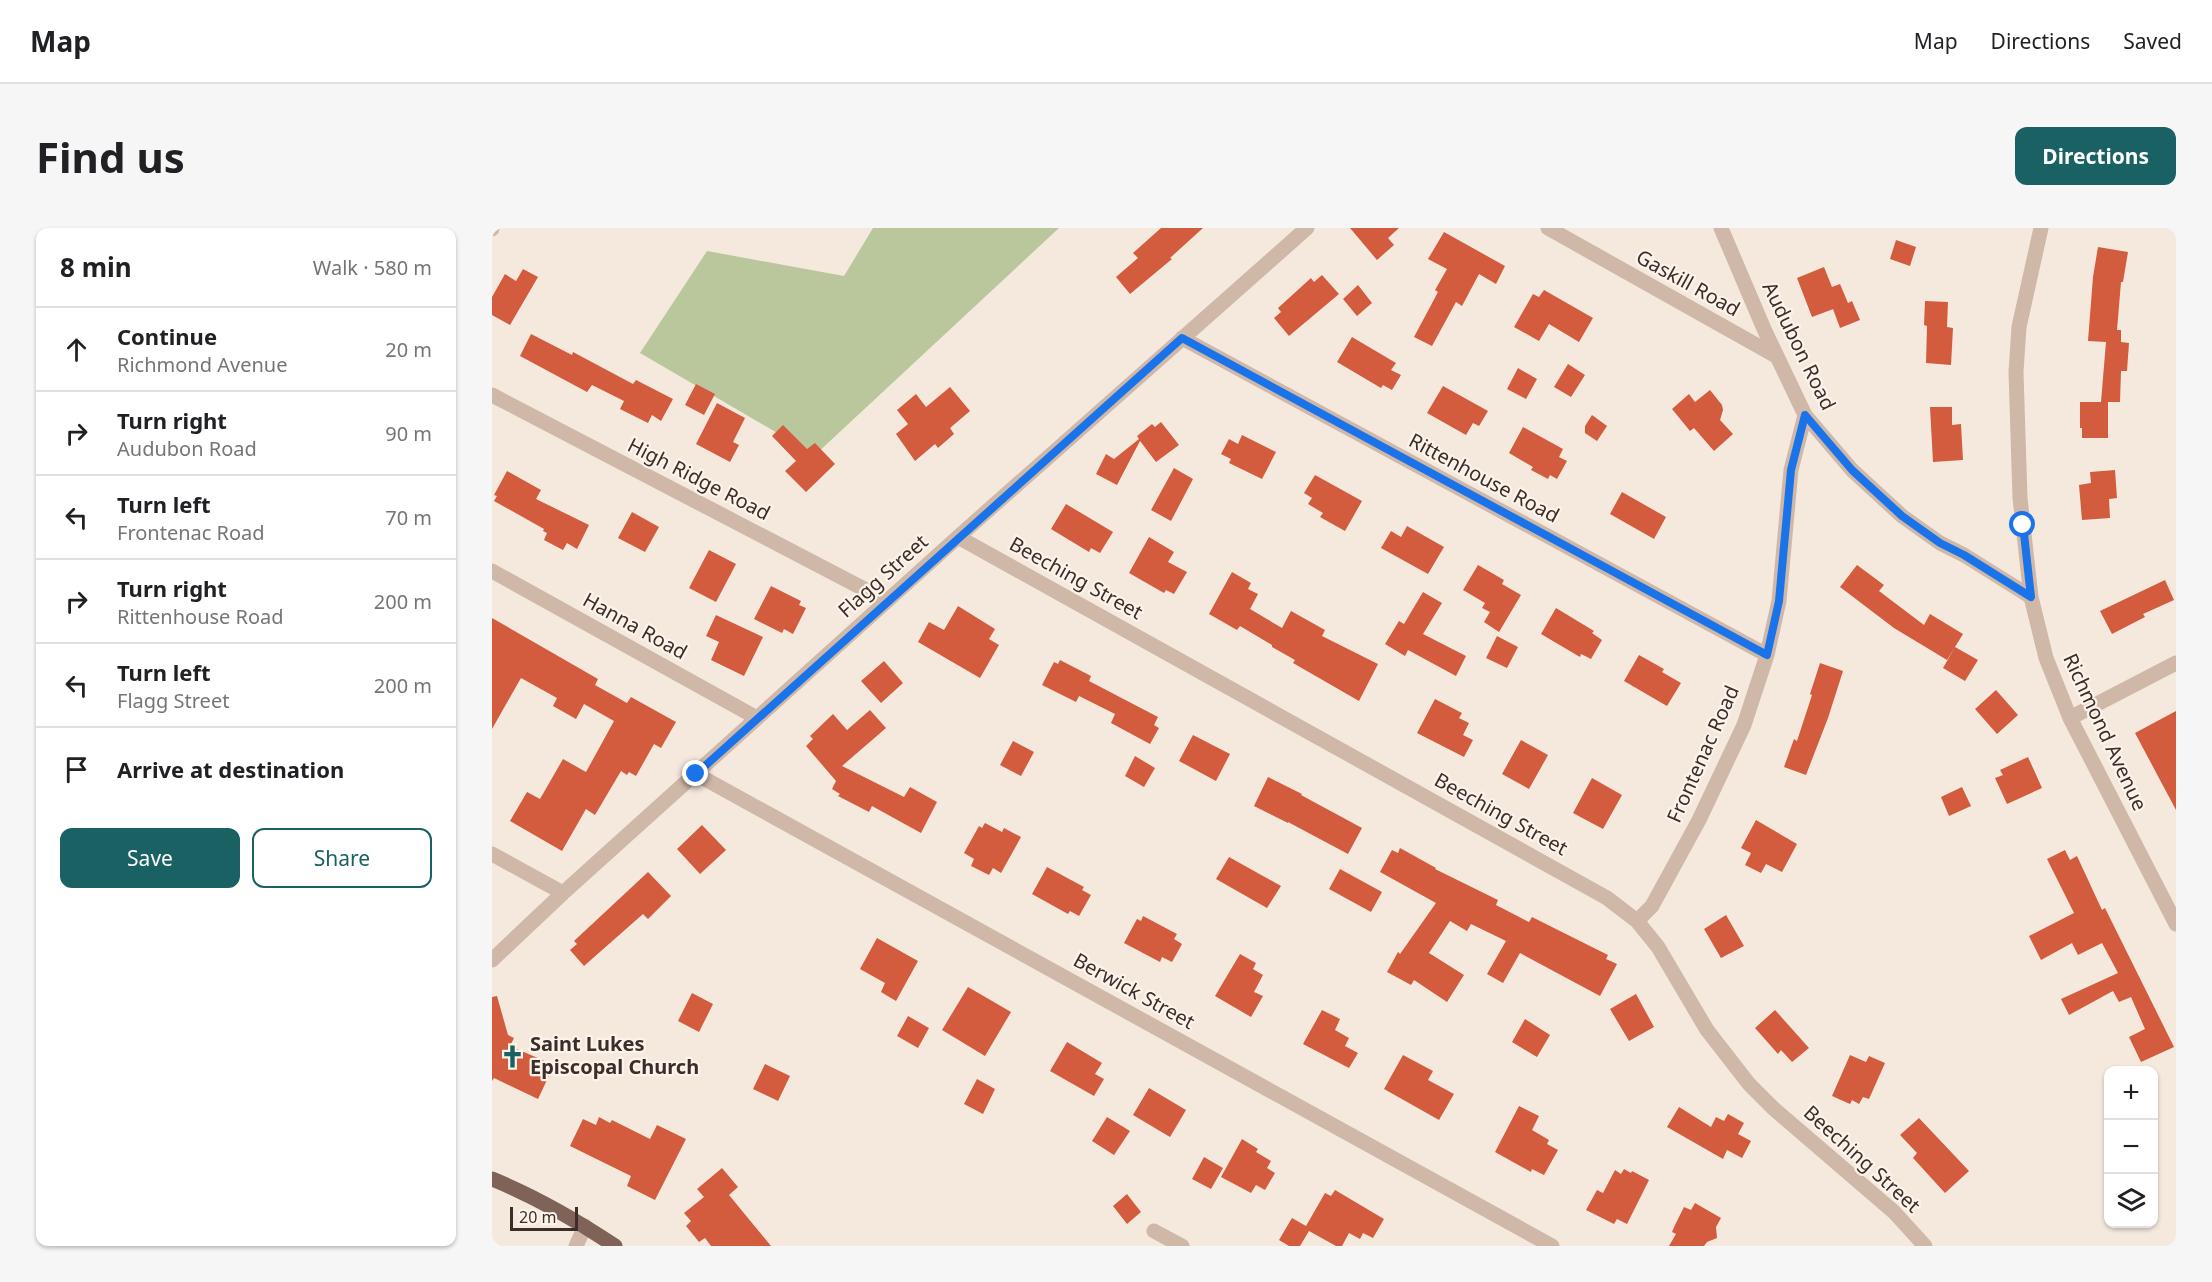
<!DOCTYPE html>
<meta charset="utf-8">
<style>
:root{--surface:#fff;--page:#f6f6f6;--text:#202124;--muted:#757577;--line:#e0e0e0;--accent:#196162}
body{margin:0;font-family:"Noto Sans",sans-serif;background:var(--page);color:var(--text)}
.controls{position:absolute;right:18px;bottom:18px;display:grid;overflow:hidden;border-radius:12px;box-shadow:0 2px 4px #0004}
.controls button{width:54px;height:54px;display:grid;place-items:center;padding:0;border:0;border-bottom:2px solid var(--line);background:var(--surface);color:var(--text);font:30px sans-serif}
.scale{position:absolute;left:18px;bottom:15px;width:68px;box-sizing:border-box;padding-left:6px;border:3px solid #3b2e29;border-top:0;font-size:16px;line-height:21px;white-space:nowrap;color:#3b2e29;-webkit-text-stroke:4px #fcf3eb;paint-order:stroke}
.stop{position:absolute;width:18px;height:18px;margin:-14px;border:4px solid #1a73e8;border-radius:50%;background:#fff}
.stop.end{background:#1a73e8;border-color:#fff;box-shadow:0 2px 6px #0008}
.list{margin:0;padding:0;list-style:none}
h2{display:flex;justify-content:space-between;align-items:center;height:78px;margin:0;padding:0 24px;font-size:26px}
h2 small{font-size:20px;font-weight:400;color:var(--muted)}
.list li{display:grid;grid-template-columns:39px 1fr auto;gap:18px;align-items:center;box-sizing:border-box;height:84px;padding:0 24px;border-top:2px solid var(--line)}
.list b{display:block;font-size:22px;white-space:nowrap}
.list p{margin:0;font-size:20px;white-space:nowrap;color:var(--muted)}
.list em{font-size:20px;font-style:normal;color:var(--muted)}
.actions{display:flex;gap:12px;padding:18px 24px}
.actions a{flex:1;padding:14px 0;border:2px solid var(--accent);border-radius:12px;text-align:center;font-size:21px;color:var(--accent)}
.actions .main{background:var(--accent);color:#fff}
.icon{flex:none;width:33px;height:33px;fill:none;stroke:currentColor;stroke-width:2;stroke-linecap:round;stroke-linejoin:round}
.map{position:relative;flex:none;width:1684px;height:1018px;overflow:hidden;border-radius:12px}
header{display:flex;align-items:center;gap:36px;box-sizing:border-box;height:84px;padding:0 30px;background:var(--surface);border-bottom:2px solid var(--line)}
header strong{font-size:28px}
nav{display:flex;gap:33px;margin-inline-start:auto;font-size:21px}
.intro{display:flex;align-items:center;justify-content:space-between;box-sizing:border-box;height:144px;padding:0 36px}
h1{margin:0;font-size:42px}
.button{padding:15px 27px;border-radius:12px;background:var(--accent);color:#fff;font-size:21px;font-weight:700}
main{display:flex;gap:36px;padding:0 36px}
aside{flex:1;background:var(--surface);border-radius:12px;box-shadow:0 2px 4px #0004}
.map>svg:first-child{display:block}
</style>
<header>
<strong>Map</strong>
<nav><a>Map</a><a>Directions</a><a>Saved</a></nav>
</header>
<div class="intro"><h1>Find us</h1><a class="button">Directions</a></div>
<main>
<aside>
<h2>8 min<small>Walk · 580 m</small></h2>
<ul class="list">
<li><svg class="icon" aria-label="ahead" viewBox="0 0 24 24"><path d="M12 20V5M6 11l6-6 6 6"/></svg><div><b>Continue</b><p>Richmond Avenue</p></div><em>20 m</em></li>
<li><svg class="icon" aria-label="right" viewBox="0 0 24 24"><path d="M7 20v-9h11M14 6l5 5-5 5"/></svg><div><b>Turn right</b><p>Audubon Road</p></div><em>90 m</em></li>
<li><svg class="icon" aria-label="left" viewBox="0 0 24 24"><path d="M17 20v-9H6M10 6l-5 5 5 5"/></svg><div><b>Turn left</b><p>Frontenac Road</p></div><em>70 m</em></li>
<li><svg class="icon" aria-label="right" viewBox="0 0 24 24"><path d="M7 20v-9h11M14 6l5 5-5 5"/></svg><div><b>Turn right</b><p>Rittenhouse Road</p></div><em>200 m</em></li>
<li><svg class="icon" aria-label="left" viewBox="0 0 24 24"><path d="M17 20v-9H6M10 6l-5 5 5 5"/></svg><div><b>Turn left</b><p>Flagg Street</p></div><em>200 m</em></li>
<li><svg class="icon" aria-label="arrive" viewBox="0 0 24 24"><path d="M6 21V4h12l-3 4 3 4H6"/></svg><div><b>Arrive at destination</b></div></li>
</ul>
<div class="actions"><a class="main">Save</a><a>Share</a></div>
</aside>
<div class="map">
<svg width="1684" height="1018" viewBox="0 0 1684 1018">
<rect width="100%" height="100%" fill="#f5e9de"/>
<!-- green -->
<path fill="#bac79c" d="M381,0H567L323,227L148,125L215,23L352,48Z"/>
<!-- building -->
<path fill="#d35b3e" d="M669,0H711L678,30L680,31L638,66L624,49L646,30L641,25Z
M858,0H907L896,10L902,17L885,32Z
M952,4L1013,38L1004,56L987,46L970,78L964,74L940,118L922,109L946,64L943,62L955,41L936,31Z
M1404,12L1424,19L1418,38L1398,31Z
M1606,19L1636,24L1631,54H1629L1625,102H1629V114L1637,115L1635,143H1629L1628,174H1614H1616V210H1590V200H1588V174H1609L1614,114L1596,113L1601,49Z
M1332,39L1340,59L1348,56L1356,75L1360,73L1368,92L1348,100L1341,81L1344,80L1320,89L1305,50Z
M31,41L46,49L18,97L0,87V69L13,46L24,53Z
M830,47L847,66L797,108L782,90L789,84L786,80L819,50L822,54Z
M866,57L880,75L865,88L851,71Z
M1052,62L1101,90L1087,114L1057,96L1047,113L1022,99L1041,66L1047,69Z
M1433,73L1456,74L1455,99L1461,100L1459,137L1434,135L1435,98L1432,97Z
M39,106L80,127L81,124L141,156L144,152L181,171L169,193L160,187L156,195L128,181L132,173L100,157L95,164L28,128Z
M860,109L904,135L899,142L909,147L900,162L891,157L889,160L845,134Z
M1076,136L1093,147L1079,169L1062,159Z
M1026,140L1045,151L1034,171L1015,161Z
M204,156L223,166L212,187L193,177Z
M951,158L996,183L987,198L981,195L974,207L935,185Z
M458,159L478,183L458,200L462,206L446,220L443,216L423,233L404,206L416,196L405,182L424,166L434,179Z
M1218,162L1230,177L1231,182L1228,192L1241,206L1222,223L1202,200L1198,203L1180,181L1197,166L1203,174Z
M225,175L253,190L241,214L247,217L238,234L204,216Z
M1438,179H1460V197L1469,196L1471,232L1441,234Z
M1100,187L1115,198L1105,213L1093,205V198Z
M669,194L687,217L664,234L648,213L625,257L604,246L614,226L622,231L647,211L645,208L660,196L663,199Z
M291,197L315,221L323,215L343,236L314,264L293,243L304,233L280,208Z
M1031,199L1071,221L1067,229L1075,233L1065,251L1058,247L1056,251L1039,242L1041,239L1017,225Z
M750,207L784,224L770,251L737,235L739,231L729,226L737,211L746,216Z
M682,240L701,251L679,293L659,282Z
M1623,242L1625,270L1617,271L1618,290L1590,292L1587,257L1599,255L1598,244Z
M15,243L49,262L44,271L97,297L85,321L75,315L71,322L52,312L55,305L51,303L52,301L2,273L5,268L2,267Z
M823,247L870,273L853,303L828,289L831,285L816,276L820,270L812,265Z
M1130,264L1174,289L1162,311L1118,286Z
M574,276L621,304L608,325L599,320L597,324L559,301Z
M140,284L167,299L153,324L126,310Z
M915,298L952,319L936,346L889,320L899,303L909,309Z
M657,309L682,324L676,334L695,344L682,366L674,362L672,365L637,345Z
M217,322L244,336L224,374L197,360Z
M986,337L1012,352L1010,356L1029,367L1007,404L992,394L998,384L990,380L993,375L971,362Z
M1365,337L1392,357L1387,363L1432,397L1438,386L1471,406L1455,432L1402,400L1348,359Z
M740,344L759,355L756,361L766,366L758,381L790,400L799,383L833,402L830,408L886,436L867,473L801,435L803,432L780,419V417L748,398L745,402L717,386Z
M1673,352L1682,372L1651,386L1653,389L1620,406L1608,383Z
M279,358L309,373L307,377L314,380L301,406L292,401L290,405L262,391Z
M931,364L950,375L931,406L974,428L964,448L916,422L913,428L893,416L907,393L912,396Z
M466,378L503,401L497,411L507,417L488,450L426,414L437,394L452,402Z
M1064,380L1102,403L1100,405L1110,412L1099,431L1089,426L1088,429L1049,406Z
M224,387L271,409L252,448L219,432L227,414L214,408Z
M0,390L106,451L103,457L135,475L139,469L184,494L169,520L162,516L144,548L137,544L135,547L129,543L103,587L94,581L70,623L18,593L35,564L48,571L71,531L94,544L122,493L92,476L84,491L61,478L65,470L29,450L0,501Z
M1005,408L1026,419L1015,440L994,430Z
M1463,419L1486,432L1473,453L1451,440Z
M1147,427L1172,441L1170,444L1189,455L1175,478L1132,453Z
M568,432L599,448L597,453L666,489L662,497L667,500L658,516L619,495L623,486L587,468L584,474L550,457L562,434L566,436Z
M392,433L411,455L389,475L369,453Z
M1328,435L1351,443L1336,490L1314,547L1292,539L1302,511L1305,513L1320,467L1318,466Z
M1504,462L1526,487L1505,506L1483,481Z
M943,471L970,485L967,490L977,495L971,507L981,512L972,529L925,505Z
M378,482L394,500L350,538L412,569L418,559L445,574L429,605L380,578L377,584L346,568L348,566L340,561L344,553L314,518L321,511L318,508L341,486L355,502Z
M1684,483V582L1643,505Z
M701,507L738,526L724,553L687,533Z
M1029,512L1056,527L1037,561L1010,546Z
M521,513L542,524L529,548L508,537Z
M643,528L663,540L652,559L633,548Z
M1536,529L1550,560L1515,576L1503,550L1511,547L1508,542Z
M776,549L810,566L809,567L870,600L856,626L796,594V595L762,578Z
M1100,550L1130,567L1111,601L1081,585Z
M1470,559L1479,578L1457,588L1449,569Z
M1264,592L1305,616L1290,644L1274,636L1269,645L1253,637L1259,625L1249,620Z
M493,595L510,604L512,600L529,609L509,645L501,640L497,647L479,638L482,631L472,625L487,598L490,600Z
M210,597L234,622L208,646L185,621Z
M908,620L944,640L943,641L1006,672L1004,677L1037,694L1040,689L1116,727L1114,731L1125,736L1108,768L1028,725L1011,755L995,746L1014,713L979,696L975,703L958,693L937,725L972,747L955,774L922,752L919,757L895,744L906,724L908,726L944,675L888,644L900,622L906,625Z
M1573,622L1578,632L1585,628L1610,682L1613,680L1682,819L1649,834L1637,809L1653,801L1639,769L1627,774L1621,763L1577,787L1569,771L1626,745L1610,715L1586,727L1580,715L1549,732L1537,708L1582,685L1555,631Z
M737,629L789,658L775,680L724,651Z
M555,639L592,659L590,662L599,667L587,688L578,683L576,686L540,666Z
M848,641L890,664L879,684L837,661Z
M156,644L179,668L156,691L151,686L92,738L78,722L85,716L82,713Z
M1234,687L1252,718L1229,730L1212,701Z
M651,688L685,706L682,711L690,716L680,734L670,729L668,734L632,715L645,691L649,693Z
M385,710L426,733L404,773L389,764L393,755L368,741Z
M748,726L764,735L761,741L771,747L762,764L771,768L759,789L723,768Z
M476,759L519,784L493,828L450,802Z
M200,765L221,776L207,804L186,793Z
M1144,766L1162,799L1137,813L1118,781Z
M5,768L16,807L22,810L18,818L62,837L46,871L2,850L0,853V769Z
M830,782L848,791L843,802L857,810L853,818L866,825L857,840L811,816Z
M1283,782L1317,820L1300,834L1289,822L1286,826L1263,800Z
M416,788L437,800L426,820L405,808Z
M1033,791L1058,807L1045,829L1020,814Z
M575,814L610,835L603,846L612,851L602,868L558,843Z
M911,827L941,843L936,852L962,866L947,892L892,861Z
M1358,827L1374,834L1377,828L1393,835L1377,871L1371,869L1367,876L1360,872L1358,876L1340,868Z
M273,836L298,848L286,873L261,861Z
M485,851L503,861L491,886L472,876Z
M657,860L694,882L678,909L641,887Z
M1027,878L1047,888L1040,902L1057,912L1055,916L1066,922L1052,947L1040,941L1039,944L1003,924Z
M1187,879L1219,899L1224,889L1232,893L1236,886L1252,895L1246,906L1259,913L1250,930L1235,922L1231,931L1175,899Z
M107,889L118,895L120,892L158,911L165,897L194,911L163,972L135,958L139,948L78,918L91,891L104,897Z
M615,889L638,903L622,927L600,913Z
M1427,890L1477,943L1453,965L1421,930L1425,925L1408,907Z
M750,911L766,921L764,924L779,933L775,940L783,945L773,962L764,957L759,965L729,949Z
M712,929L731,940L719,961L700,951Z
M230,940L246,959L237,967L279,1018H219L213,1010L207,1014L194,998L199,993L192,985L212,969L205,961Z
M1132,941L1139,945L1140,943L1157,952L1135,996L1125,991L1122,996L1094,982L1105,962L1111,965L1123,942L1129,946Z
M843,962L892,991L881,1010L871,1005L868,1011L857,1005L850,1018H844L817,1003L808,1018H797L787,1012L800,990L814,998L833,965L839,968Z
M635,966L649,984L635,996L621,978Z
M1203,975L1229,990L1224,999L1225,1010L1215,1014L1212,1018H1177L1184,1006L1180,1004L1183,997L1192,979L1199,982Z"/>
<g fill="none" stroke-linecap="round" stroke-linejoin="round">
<!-- minor -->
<path stroke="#cfb8a8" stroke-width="15" d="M1056,0L1284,128
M1229,0L1272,101L1313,187L1360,242L1410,288L1448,315L1472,327L1539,369
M1549,0L1527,99L1524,144L1528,270L1539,369L1554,430L1578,490L1684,696
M0,1V0
M690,110L1275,427
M0,167L395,373
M466,309L1115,670L1145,693L1166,719L1215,802L1257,856L1281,880L1402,984L1433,1018
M0,343L265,490
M1578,490L1684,435
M204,546L1060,1018
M0,626L71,665
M1145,693L1160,678L1207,592L1252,497L1275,427L1287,373L1299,242L1313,187
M0,732L71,665L466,309L815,0
M662,1003L690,1018
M84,1018L93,998"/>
<!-- major -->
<path stroke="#7f6358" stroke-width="15" d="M0,951C44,969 84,992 123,1018"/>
</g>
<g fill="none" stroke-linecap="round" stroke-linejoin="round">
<!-- route -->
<path stroke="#1a73e8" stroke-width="8" d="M204,546L690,110L1275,427L1287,373L1299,242L1313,187L1360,242L1410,288L1448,315L1472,327L1539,369L1531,297"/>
</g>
<!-- icons -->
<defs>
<symbol id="church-bare" viewBox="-9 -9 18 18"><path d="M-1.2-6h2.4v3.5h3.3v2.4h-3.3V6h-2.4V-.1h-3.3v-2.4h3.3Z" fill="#196162" stroke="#fcf3eb" stroke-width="2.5" paint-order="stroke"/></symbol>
</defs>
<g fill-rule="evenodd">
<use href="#church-bare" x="4" y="812" width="33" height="33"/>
</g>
<g text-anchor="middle" stroke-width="4.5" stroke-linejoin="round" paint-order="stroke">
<!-- street labels -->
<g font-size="20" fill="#3b2e29" stroke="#fcf3eb">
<text transform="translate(1196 55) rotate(29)" y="7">Gaskill Road</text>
<text transform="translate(1307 118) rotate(64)" y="7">Audubon Road</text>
<text transform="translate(992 250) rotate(28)" y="7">Rittenhouse Road</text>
<text transform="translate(207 251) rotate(27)" y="7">High Ridge Road</text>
<text transform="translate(391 348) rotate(-42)" y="7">Flagg Street</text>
<text transform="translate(584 350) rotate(29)" y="7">Beeching Street</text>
<text transform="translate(143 398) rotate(29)" y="7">Hanna Road</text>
<text transform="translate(1613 504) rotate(65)" y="7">Richmond Avenue</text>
<text transform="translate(1211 526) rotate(-66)" y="7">Frontenac Road</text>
<text transform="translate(1009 586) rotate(29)" y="7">Beeching Street</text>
<text transform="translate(642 763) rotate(29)" y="7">Berwick Street</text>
<text transform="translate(1370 931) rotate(42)" y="7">Beeching Street</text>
</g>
<!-- poi labels -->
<g font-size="20" font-weight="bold" fill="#3b2e29" stroke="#fcf3eb" text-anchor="start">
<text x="38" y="823">Saint Lukes<tspan x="38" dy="23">Episcopal Church</tspan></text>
</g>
</g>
</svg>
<div class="controls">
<button>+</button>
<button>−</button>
<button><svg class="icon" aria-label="layers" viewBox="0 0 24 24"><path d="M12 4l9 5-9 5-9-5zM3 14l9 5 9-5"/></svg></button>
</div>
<div class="scale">20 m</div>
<div class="stop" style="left:1531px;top:297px"></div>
<div class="stop end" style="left:204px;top:546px"></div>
</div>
</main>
